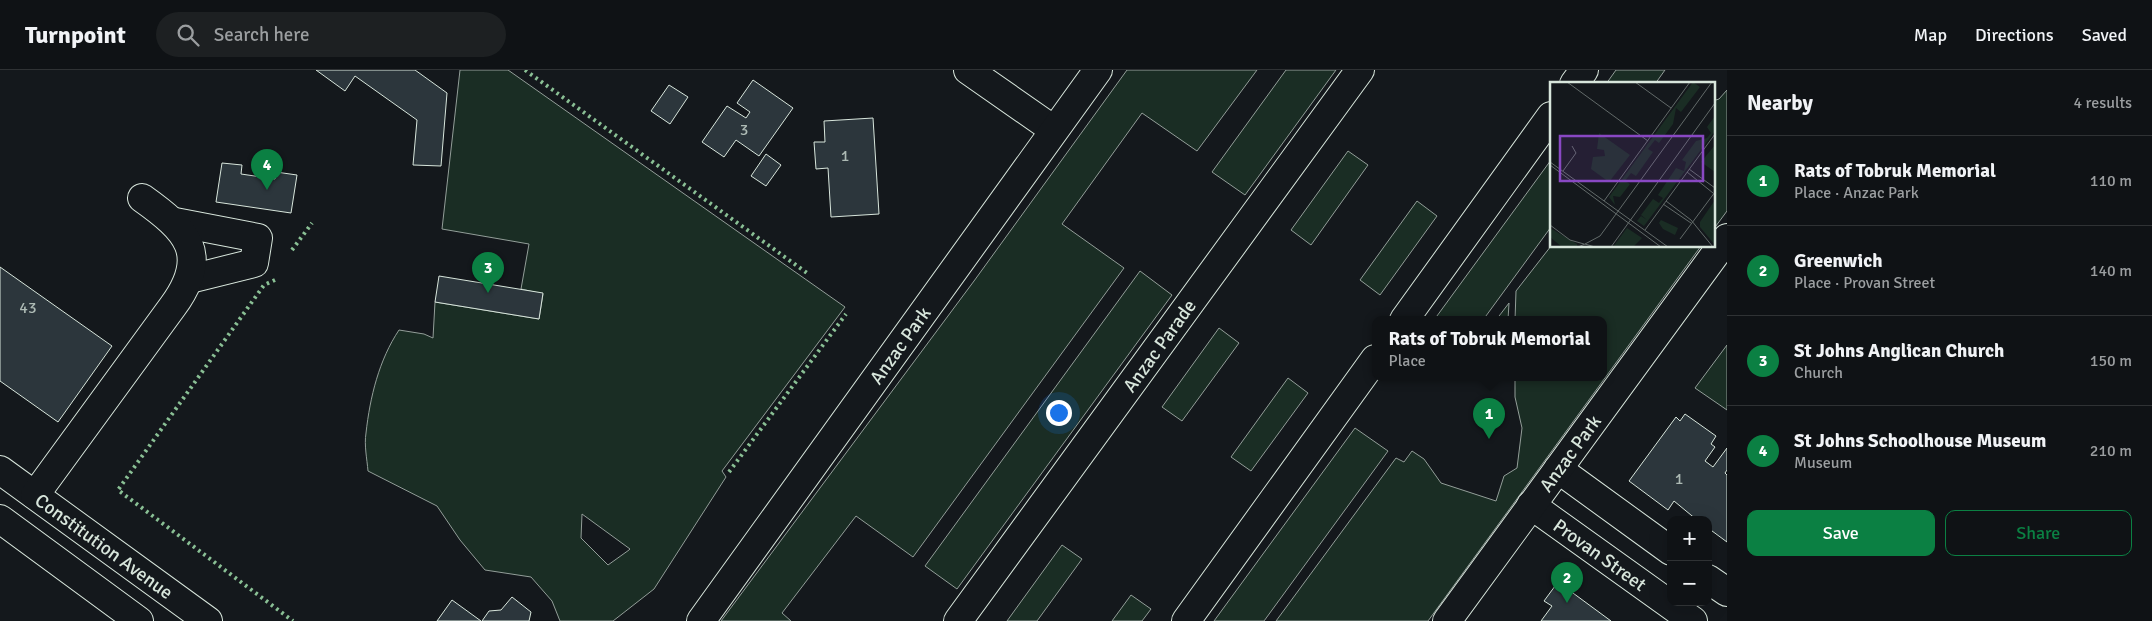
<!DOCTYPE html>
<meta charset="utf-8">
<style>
:root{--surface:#0f1215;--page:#1d2022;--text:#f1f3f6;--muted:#9b9ea0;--line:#2f3234;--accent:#0b8043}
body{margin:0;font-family:Signika,sans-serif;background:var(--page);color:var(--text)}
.controls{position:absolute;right:15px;bottom:15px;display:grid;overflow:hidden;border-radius:10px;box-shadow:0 5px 20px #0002}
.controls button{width:45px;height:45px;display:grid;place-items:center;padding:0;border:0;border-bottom:1px solid var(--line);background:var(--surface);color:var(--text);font:25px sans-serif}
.you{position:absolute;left:1058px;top:342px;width:18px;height:18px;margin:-12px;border:4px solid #fff;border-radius:50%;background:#1a73e8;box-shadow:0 0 0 8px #1a73e833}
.badge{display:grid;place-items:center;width:32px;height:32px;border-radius:50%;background:var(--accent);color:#fff;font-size:16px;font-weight:700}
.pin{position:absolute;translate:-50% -41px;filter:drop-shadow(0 1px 2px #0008)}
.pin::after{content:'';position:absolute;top:26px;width:18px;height:15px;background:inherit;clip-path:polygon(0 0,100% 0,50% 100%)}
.popup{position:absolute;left:1372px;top:246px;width:235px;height:65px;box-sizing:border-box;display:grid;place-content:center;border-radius:10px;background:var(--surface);filter:drop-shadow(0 1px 4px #0005);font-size:16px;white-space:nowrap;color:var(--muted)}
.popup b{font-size:19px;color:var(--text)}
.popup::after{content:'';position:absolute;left:50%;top:100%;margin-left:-10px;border:10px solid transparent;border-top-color:var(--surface)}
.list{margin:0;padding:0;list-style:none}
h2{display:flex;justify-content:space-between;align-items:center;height:65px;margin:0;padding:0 20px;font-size:21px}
h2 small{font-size:16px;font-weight:400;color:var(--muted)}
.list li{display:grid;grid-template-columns:32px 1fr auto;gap:15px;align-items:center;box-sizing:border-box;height:90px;padding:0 20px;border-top:1px solid var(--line)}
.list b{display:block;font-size:19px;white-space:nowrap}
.list p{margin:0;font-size:16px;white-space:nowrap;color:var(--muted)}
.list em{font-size:16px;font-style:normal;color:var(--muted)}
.actions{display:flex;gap:10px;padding:15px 20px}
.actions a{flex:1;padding:11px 0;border:1px solid var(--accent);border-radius:10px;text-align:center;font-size:18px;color:var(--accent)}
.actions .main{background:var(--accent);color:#fff}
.icon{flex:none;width:28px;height:28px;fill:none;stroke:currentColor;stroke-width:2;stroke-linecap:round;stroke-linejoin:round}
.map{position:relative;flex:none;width:1727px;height:551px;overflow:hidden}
header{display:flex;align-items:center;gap:30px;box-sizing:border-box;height:70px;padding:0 25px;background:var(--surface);border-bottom:1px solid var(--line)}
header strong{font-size:24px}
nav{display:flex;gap:28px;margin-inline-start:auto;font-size:18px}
.search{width:350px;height:45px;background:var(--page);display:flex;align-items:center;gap:12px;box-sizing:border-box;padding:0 18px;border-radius:28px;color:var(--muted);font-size:19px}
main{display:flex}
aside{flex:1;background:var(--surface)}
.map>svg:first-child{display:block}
</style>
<header>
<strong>Turnpoint</strong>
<div class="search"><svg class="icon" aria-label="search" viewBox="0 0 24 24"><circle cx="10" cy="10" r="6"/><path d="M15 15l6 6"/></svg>Search here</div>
<nav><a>Map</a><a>Directions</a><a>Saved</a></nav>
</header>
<main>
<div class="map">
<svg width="1727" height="551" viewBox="0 0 1727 551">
<rect width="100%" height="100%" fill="#14181c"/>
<!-- green -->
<path fill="#1a2d24" stroke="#939e99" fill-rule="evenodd" d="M460,0H508L845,237L722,401L726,407L654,519L613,551H560L552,531L531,507L485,500L460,470L437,436L368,401C367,389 364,375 366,363C370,327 379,290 399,260L424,264L433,268L435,232L539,249L543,224L521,219L529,174L442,159ZM582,444L630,479L629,480L608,495L581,468Z
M1127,0H1257L1197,81L1142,43L1062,154L1124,198L913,487L856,446L782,543L791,551H721L974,211Z
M1286,0H1336L1245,125L1212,102Z
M1616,0H1665L1655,14H1606Z
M1727,20V141L1713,160V31L1719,29Z
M1348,81L1368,95L1311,175L1291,160Z
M1551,90V157L1483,250H1434Z
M1417,131L1437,146L1380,225L1360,210Z
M1551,176H1701L1428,551H1276L1396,388L1404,392L1412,381L1424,389L1441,413L1496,431L1504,406L1517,398L1522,358L1515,327V308H1603V250H1515L1516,221Z
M1140,201L1172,225L957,519L925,496Z
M1509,233L1508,250H1496Z
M1219,258L1239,273L1182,351L1162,337Z
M1727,275V340L1695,318Z
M1288,308L1308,323L1251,401L1231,387Z
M1355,358L1388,381L1264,551H1214Z
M1062,475L1082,489L1037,551H1007Z
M1131,525L1151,539L1142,551H1112Z"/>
<!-- building -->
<path fill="#2c363c" stroke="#d8e6dc" d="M316,0H415L447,23L441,96L413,95L417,50L355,6L345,21Z
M753,10L793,38L759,86L736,70L724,87L702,72L727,36L746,48L750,42L737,33Z
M669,15L688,27L670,54L651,41Z
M873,48L879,144L831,147L828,98L816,99L814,72H825L824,51Z
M766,84L781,95L766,116L751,106Z
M222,93L242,95L241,104L275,109L276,102L297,105L291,143L216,132Z
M0,197L112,276L58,352L0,311Z
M439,206L543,223L539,249L435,232Z
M1685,344L1716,366L1711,374L1715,377L1705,391L1713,397L1727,378V400L1725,403L1727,405V472L1708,458V450H1697L1674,431L1668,440L1629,411L1676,347L1680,351Z
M1558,512L1611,551H1541L1552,536L1544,531Z
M512,527L531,542L529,551H482L489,541L501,540Z
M452,530L481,551H437Z"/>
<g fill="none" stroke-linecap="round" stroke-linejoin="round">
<defs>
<g id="minor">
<path d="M968,0L1054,60"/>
<path d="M175,152L258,168L254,193L190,209"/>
<path d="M1558,399L1671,481"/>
<path id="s1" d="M0,400L208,551"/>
<path d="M35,425L173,236C211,184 187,160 142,128"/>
<path id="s2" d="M1531,435L1693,551"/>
<path d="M0,449L139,551"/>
<path d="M1708,509L1727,522"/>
<path id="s3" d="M701,551L1098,0"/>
<path id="s4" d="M1447,551L1727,168"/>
</g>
<g id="major">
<path d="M1574,14L1584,0"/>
<path d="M1404,250L1551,46"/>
<path id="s5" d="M958,551L1360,0"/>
<path d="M1186,551L1375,289"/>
</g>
</defs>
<!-- minor casing -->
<use href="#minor" stroke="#d8e6dc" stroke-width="30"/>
<!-- major casing -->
<use href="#major" stroke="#d8e6dc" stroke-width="30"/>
<!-- minor -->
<use href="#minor" stroke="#14181c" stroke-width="28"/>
<!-- major -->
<use href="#major" stroke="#14181c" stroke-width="28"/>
<!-- hedge -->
<path stroke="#8ac095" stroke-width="4" stroke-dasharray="2.5 4" stroke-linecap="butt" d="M525,0L807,203
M292,180L312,153
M275,210L264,215L118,420L293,551
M729,402L846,244"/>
</g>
<g text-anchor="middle" stroke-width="4" stroke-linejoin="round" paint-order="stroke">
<!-- number labels -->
<g font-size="16" fill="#adbab4">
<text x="744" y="65">3</text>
<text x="845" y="91">1</text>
<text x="28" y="243">43</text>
<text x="1679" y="414">1</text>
</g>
<!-- street labels -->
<g font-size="19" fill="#d8e6dc" stroke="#14181c">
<text dy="7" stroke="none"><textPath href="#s3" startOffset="340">Anzac Park</textPath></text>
<text dy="7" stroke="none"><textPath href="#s5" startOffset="341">Anzac Parade</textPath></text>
<text dy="7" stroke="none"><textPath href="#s4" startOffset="208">Anzac Park</textPath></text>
<text dy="7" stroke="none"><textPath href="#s1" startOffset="129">Constitution Avenue</textPath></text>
<text dy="7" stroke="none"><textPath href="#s2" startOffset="85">Provan Street</textPath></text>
</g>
</g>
<!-- overview -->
<g transform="translate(1550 12)">
<rect width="165" height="165" fill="#14181c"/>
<path d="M143,0L150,5L131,30L126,26L123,42L109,61L105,58L98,67L103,70L86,94L81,91L75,99L80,102L70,115L63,114L65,123L59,115ZM165,34V49L94,144L87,139L91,134L97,138L91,133L103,117L109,121L113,116L108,113L126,86L134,89L136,80L132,78L146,59L157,56L161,51L157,45ZM49,51L80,73L59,100L41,87L43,75L55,74L54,68L47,67ZM165,63V90L151,80ZM165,118V163L150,145V140ZM111,138L128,146L125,153L113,147L109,141ZM0,146L27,162V164L12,165L0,155ZM77,146L92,156L83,165H63Z" fill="#1a2d24"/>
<path fill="none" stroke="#626a69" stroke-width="1" d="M17,0L98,59M85,0L121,26M0,80L118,165M0,83L111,165M139,87L165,106M13,89L26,71L22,64M137,90L163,111M54,119L140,0M116,119L141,138L163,165M113,122L141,141M0,143L20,158L34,162M95,148L165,52M130,157L165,110M35,162L50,154L162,0M28,165L35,162L45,165M61,165L165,21"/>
<path fill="#8948c3" fill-opacity="0.15" stroke="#8948c3" stroke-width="2.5" d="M10,54H153V99H10Z"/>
<rect width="165" height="165" fill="none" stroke="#d8e6dc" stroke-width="2.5"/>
</g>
</svg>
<div class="controls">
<button>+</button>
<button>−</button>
</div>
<div class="you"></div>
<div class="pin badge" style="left:1489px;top:369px">1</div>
<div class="popup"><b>Rats of Tobruk Memorial</b>Place</div>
<div class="pin badge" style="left:1567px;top:533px">2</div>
<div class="pin badge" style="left:488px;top:223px">3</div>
<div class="pin badge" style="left:267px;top:120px">4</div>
</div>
<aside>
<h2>Nearby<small>4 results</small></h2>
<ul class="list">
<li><span class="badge">1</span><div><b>Rats of Tobruk Memorial</b><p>Place · Anzac Park</p></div><em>110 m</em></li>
<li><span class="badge">2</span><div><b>Greenwich</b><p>Place · Provan Street</p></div><em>140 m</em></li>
<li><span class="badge">3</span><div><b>St Johns Anglican Church</b><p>Church</p></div><em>150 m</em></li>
<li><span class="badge">4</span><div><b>St Johns Schoolhouse Museum</b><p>Museum</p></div><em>210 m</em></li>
</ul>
<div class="actions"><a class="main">Save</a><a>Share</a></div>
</aside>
</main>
